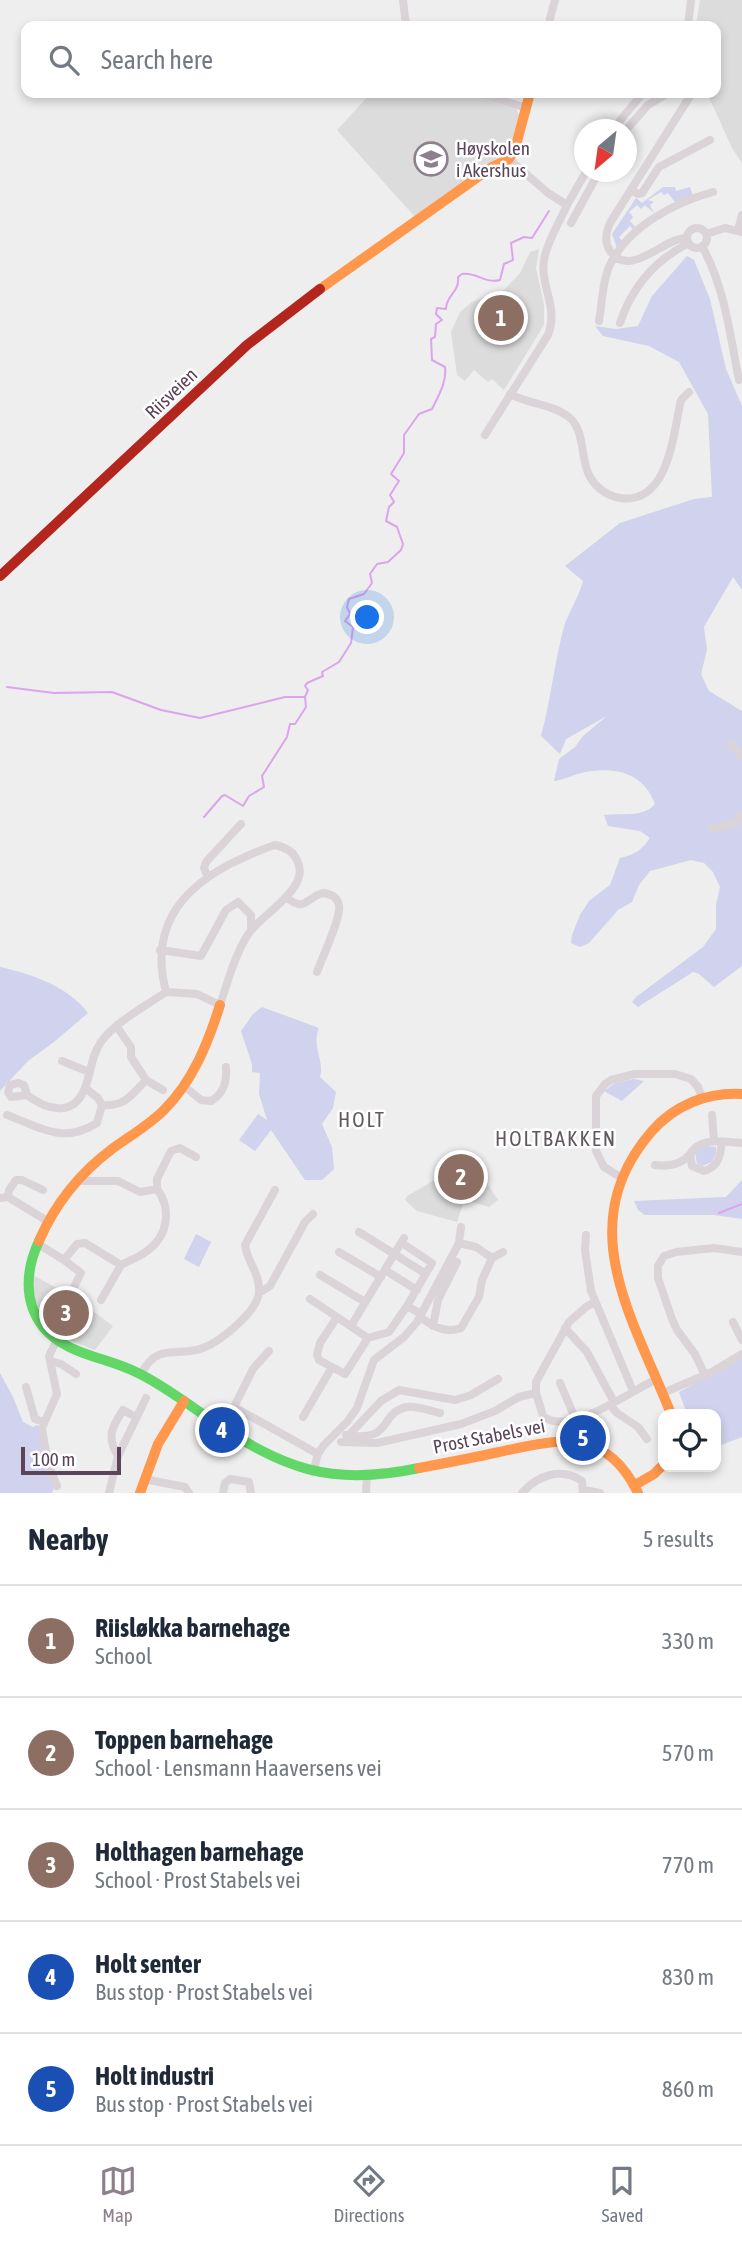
<!DOCTYPE html>
<meta charset="utf-8">
<style>
:root{--surface:#fff;--page:#f2f2f3;--text:#1f2937;--muted:#747a83;--line:#e0e1e3;--accent:#8d808c}
body{margin:0;font-family:"Asap Condensed",sans-serif;background:var(--page);color:var(--text)}
.controls{position:absolute;right:21px;bottom:21px;display:grid;overflow:hidden;border-radius:14px;box-shadow:0 4px 10px #0003}
.controls button{width:63px;height:63px;display:grid;place-items:center;padding:0;border:0;border-bottom:2px solid var(--line);background:var(--surface);color:var(--text);font:35px sans-serif}
.compass{position:absolute;left:574px;top:119px;width:63px;height:63px;border-radius:50%;background:var(--surface);box-shadow:0 4px 10px #0003;rotate:209deg}
.scale{position:absolute;left:21px;bottom:18px;width:100px;box-sizing:border-box;padding-left:7px;border:4px solid #594458;border-top:0;font-size:19px;line-height:24px;white-space:nowrap;color:#594458;-webkit-text-stroke:5px #fff;paint-order:stroke}
.you{position:absolute;left:368px;top:618px;width:24px;height:24px;margin:-18px;border:5px solid #fff;border-radius:50%;background:#1a73e8;box-shadow:0 0 0 10px #1a73e833}
.badge{display:grid;place-items:center;width:46px;height:46px;border-radius:50%;background:var(--accent);color:#fff;font-size:23px;font-weight:700}
.pin{position:absolute;translate:-50% -50%;border:4px solid #fff;box-shadow:0 2px 7px #0006}
.list{margin:0;padding:0;list-style:none}
h2{display:flex;justify-content:space-between;align-items:center;height:91px;margin:0;padding:0 28px;font-size:30px}
h2 small{font-size:23px;font-weight:400;color:var(--muted)}
.list li{display:grid;grid-template-columns:46px 1fr auto;gap:21px;align-items:center;box-sizing:border-box;height:112px;padding:0 28px;border-top:2px solid var(--line)}
.list b{display:block;font-size:26px;white-space:nowrap}
.list p{margin:0;font-size:23px;white-space:nowrap;color:var(--muted)}
.list em{font-size:23px;font-style:normal;color:var(--muted)}
.icon{flex:none;width:38px;height:38px;fill:none;stroke:currentColor;stroke-width:2;stroke-linecap:round;stroke-linejoin:round}
.map{position:relative;flex:none;width:742px;height:1493px;overflow:hidden}
.search{position:absolute;background:var(--surface);box-shadow:0 4px 10px #0003;left:21px;right:21px;top:21px;height:77px;display:flex;align-items:center;gap:18px;box-sizing:border-box;padding:0 24px;border-radius:14px;color:var(--muted);font-size:26px}
.sheet{height:651px;background:var(--surface)}
nav{display:flex;justify-content:space-around;align-items:center;box-sizing:border-box;height:98px;border-top:2px solid var(--line);background:var(--surface);font-size:19px;color:var(--muted)}
nav a{display:grid;justify-items:center;gap:4px}
nav .on{color:var(--accent)}
.map>svg:first-child{display:block}
</style>
<div class="map">
<svg width="742" height="1493" viewBox="0 0 742 1493">
<rect width="100%" height="100%" fill="#edeeed"/>
<!-- education -->
<path fill="#dddcdc" d="M700,0H742V163L732,148L707,93H716V26H696Z
M371,93H467L516,109L520,116L511,148L486,169L415,217L337,130Z
M539,249L536,268L544,305V325L504,390L492,379L488,382L474,370L465,381L457,375L451,332L460,312L472,302L504,290L520,273L530,252Z
M471,1159L498,1200L489,1207L469,1201L468,1205L463,1204L457,1222L417,1211L405,1200L407,1196Z
M31,1274L77,1299L113,1326L95,1350L69,1340L45,1322L36,1305Z"/>
<!-- green -->
<path fill="#d0d2ee" d="M663,187H675L676,191L690,187L693,196L675,202L668,193L664,195L661,192L648,200L654,202L650,205L654,213L645,205L641,209L637,205L629,212L633,217L630,221L636,228L633,229L630,226L619,237L623,242L617,248L612,234L636,198L642,203Z
M687,256L694,260L710,299L726,369L742,406V590L733,577L704,627L707,650L701,674L709,691L742,711V966L714,987L699,974L693,972L638,1007L632,1002L636,997L703,947L716,929V905L720,887L713,872L704,863L691,860L650,871L639,885L632,902L618,910L589,943L580,947L571,943L572,935L580,915L589,901L610,885L620,858C634,855 642,850 650,838L640,831L608,826L604,815C622,812 642,819 655,804C643,771 612,766 581,773C572,775 564,780 554,781L559,759L575,747L583,736L607,716L566,739L560,754L541,736C551,700 554,663 564,627C569,611 579,597 583,581L565,566L620,523L694,499L712,497L708,414L679,362L649,346L603,336L595,326L616,329L638,326L652,296Z
M0,967C31,974 68,986 88,1013L54,1042L28,1061L0,1091Z
M262,1007L319,1028C311,1046 325,1061 320,1077L336,1092L333,1108L322,1124L332,1147L334,1169L322,1180H305L271,1130L255,1151L239,1140L258,1114L267,1120L259,1094L260,1073L252,1072V1064L241,1031L253,1014Z
M634,1079L644,1081L622,1101L604,1091L615,1083Z
M707,1146L716,1147V1153L712,1162L702,1166L697,1163L695,1153L701,1148Z
M742,1180V1219L714,1215H645L638,1210L634,1201L726,1197Z
M196,1234L211,1242L199,1267L184,1259Z
M742,1358V1437L716,1447V1414H687L679,1392Z
M0,1373L13,1397L23,1422L33,1427L37,1425L44,1430C49,1449 60,1475 52,1493H0Z"/>
<g fill="none" stroke-linecap="round" stroke-linejoin="round">
<!-- stream -->
<path stroke="#dca4ec" stroke-width="2" d="M7,687L54,693L112,692L161,710L200,718L285,697H304
M204,817L222,796L225,795L243,806L249,796L264,787L262,776L287,737L290,724H295L306,707L305,697L308,690L305,686L307,683L323,676L322,672L339,662L351,643L353,627L345,621L350,614L347,607L349,599L364,594L372,583L370,574L377,564L388,562L401,550L403,544L397,527L386,521L389,507L394,502L390,495L399,481L391,474L404,453V435L419,414L432,409C439,395 447,381 445,367L432,360L431,339L435,337L436,324L442,320L436,314L437,308L446,309C446,295 460,292 458,277L462,274C477,272 485,284 500,280L504,264L513,260L511,243L524,237L532,238L549,211
M719,1213L742,1204"/>
<!-- street -->
<path stroke="#dad4d9" stroke-width="8" d="M403,0L406,26
M548,26L555,0
M688,26L691,0
M479,93L526,108
M612,130L643,93
M626,130L648,105L668,93
M509,159L548,193L567,205L586,172
M631,190L638,194L642,193L659,167L710,140
M571,223L599,172
M687 238a10 10 0 1 1 20 0a10 10 0 1 1-20 0Z
M738,230L742,215
M706,234L725,228L742,232
M687,238C664,237 630,280 610,251C604,242 606,232 610,223L692,93
M702,246C725,288 730,335 739,380
M599,321C602,304 602,283 609,267C626,228 673,203 713,192
M620,323C632,287 655,260 689,243
M510,394C528,404 553,404 570,418C584,430 581,456 588,473C594,486 606,496 620,498C669,505 673,434 681,400L689,392
M485,435L548,335C559,306 540,288 544,260C547,241 560,222 567,205
M731,744L742,756
M712,829L735,823L742,815
M275,845C285,847 293,851 297,860C312,888 263,913 249,933C235,954 228,981 220,1005L197,994L166,992C150,931 177,892 230,864C245,857 259,850 275,845Z
M208,877L204,868L206,862L241,824
M286,897C305,913 305,898 323,893C331,894 338,897 339,906C341,918 322,958 317,972
M160,950L201,956L226,910L238,902L251,915V930
M62,1061L89,1072
M146,1080L163,1090
M184,1086L201,1100L211,1101C224,1093 227,1082 226,1067
M85,1088L98,1098L102,1105C124,1107 132,1095 146,1080L131,1057V1047L117,1027
M27,1095L11,1097L8,1092L10,1085L18,1083L24,1085L27,1095C47,1110 73,1118 85,1088C91,1073 91,1056 101,1042C114,1023 147,1005 166,992
M7,1115C40,1127 62,1145 97,1123L102,1105
M712,1115L714,1141
M722,1142C720,1156 719,1167 704,1171L692,1166L690,1154C701,1136 723,1142 742,1143
M655,1165C669,1167 681,1165 690,1154
M622,1178L604,1167L596,1151V1096L605,1084L611,1080L635,1074H675L691,1079L698,1087L702,1097
M157,1189V1179L171,1151L180,1148L196,1157
M8,1197L49,1222
M0,1198L8,1197L9,1190L16,1180H22L43,1190
M359,1232L426,1274
M586,1235L585,1250L591,1291L633,1391
M402,1243L432,1263L407,1306
M38,1244L64,1260L77,1244L85,1243L121,1265C130,1260 140,1257 147,1251C168,1236 172,1209 157,1189L140,1192L118,1181H77
M339,1252L381,1277
M492,1258L503,1252
M64,1260L81,1273L73,1289
M385,1270L417,1290
M320,1275L365,1302
M259,1293L270,1286L305,1222L313,1214
M310,1299L337,1317
M101,1300L121,1265
M595,1302L586,1307L569,1322L536,1382V1393L543,1416C567,1438 632,1390 657,1379
M420,1317C432,1326 446,1334 461,1328L479,1297L482,1280L492,1258L476,1247L459,1243
M733,1322L742,1340
M351,1326L404,1238
M433,1326L438,1300L457,1262
M565,1328L587,1352L614,1402
M368,1338L337,1317L320,1343L317,1355L319,1360L345,1374L368,1338L389,1332L407,1306L421,1314
M269,1351L253,1369L234,1407L318,1454
M51,1361L61,1364L76,1374
M141,1374C158,1341 176,1358 203,1348C220,1342 258,1311 259,1292C260,1273 247,1262 245,1245L275,1190
M705,1375L695,1354L677,1330L672,1319L658,1278V1266L664,1256L676,1252L714,1248L742,1252
M560,1383L575,1418
M26,1387L35,1419L44,1422
M663,1393L712,1372L742,1354
M610,1405L617,1413L638,1427L647,1439
M303,1417L332,1367
M346,1435C394,1443 378,1413 407,1407C416,1405 430,1411 440,1413
M348,1436L381,1401L399,1390L455,1400L471,1395L498,1379
M341,1442L377,1443L461,1424L495,1411L519,1397L536,1393
M118,1456C106,1437 112,1427 123,1410L136,1417
M313,1472L318,1454L323,1446L347,1422L357,1408L374,1360L404,1337L417,1322L459,1243L461,1227
M144,1479L185,1487L189,1493
M57,1486L47,1460L42,1428L57,1394L49,1356L57,1340
M584,1490L600,1493
M109,1493L118,1456L146,1398
M223,1493L225,1483L230,1479L249,1482L251,1493
M366,1493L367,1476
M522,1493C538,1475 561,1467 582,1481L583,1493"/>
<!-- fast -->
<path stroke="#63d668" stroke-width="10" d="M39,1241C26,1269 23,1301 43,1327C66,1355 107,1357 138,1373C163,1385 186,1403 210,1419C283,1469 331,1487 419,1468"/>
<!-- slow -->
<path stroke="#ff974d" stroke-width="10" d="M320,289L492,167L509,159L515,149L530,93
M39,1241C55,1204 80,1173 112,1149C130,1136 149,1125 164,1110C193,1081 208,1043 220,1005
M671,1414C634,1319 570,1225 652,1131C675,1105 707,1092 742,1094
M419,1468C446,1463 472,1458 499,1452C559,1439 606,1427 638,1493
M635,1485L654,1474L663,1465
M140,1493L158,1444L184,1401"/>
<!-- jam -->
<path stroke="#b3261e" stroke-width="10" d="M0,576L247,345L320,289"/>
</g>
<!-- icons -->
<defs>
<symbol id="university-ring" viewBox="-11 -11 22 22"><circle r="9.5" fill="#fff" stroke="#8d808c" stroke-width="1.5"/><path d="M0-5L7-2L0 1L-7-2ZM-4 1L0 2.5L4 1V4Q0 6-4 4Z" fill="#8d808c"/></symbol>
</defs>
<g fill-rule="evenodd">
<use href="#university-ring" x="412" y="140" width="38" height="38"/>
</g>
<g text-anchor="middle" stroke-width="5" stroke-linejoin="round" paint-order="stroke">
<!-- poi labels -->
<g font-size="19" fill="#594458" stroke="#fff" text-anchor="start">
<text x="456" y="155">Høyskolen<tspan x="456" dy="22">i Akershus</tspan></text>
</g>
<!-- street labels -->
<g font-size="19" fill="#594458" stroke="#fff">
<text transform="translate(171 393) rotate(-44)" y="7">Riisveien</text>
<text transform="translate(489 1436) rotate(-11)" y="7">Prost Stabels vei</text>
</g>
<!-- neighbourhood labels -->
<g font-size="21" letter-spacing="2" fill="#615960" stroke="#fff">
<text x="362" y="1127">HOLT</text>
<text x="556" y="1146">HOLTBAKKEN</text>
</g>
</g>
</svg>
<div class="controls">
<button><svg class="icon" aria-label="locate" viewBox="0 0 24 24"><circle cx="12" cy="12" r="6"/><path d="M12 2v4M12 18v4M2 12h4M18 12h4"/></svg></button>
</div>
<svg class="compass" viewBox="-18 -18 36 36"><path d="M0-13l5 13h-10z" fill="#e53935"/><path d="M0 13l5-13h-10z" fill="#747a83"/></svg>
<div class="scale">100 m</div>
<div class="you"></div>
<div class="pin badge" style="left:501px;top:318px;background:#8d6e63">1</div>
<div class="pin badge" style="left:461px;top:1177px;background:#8d6e63">2</div>
<div class="pin badge" style="left:66px;top:1313px;background:#8d6e63">3</div>
<div class="pin badge" style="left:222px;top:1430px;background:#1a4fb4">4</div>
<div class="pin badge" style="left:583px;top:1438px;background:#1a4fb4">5</div>
<div class="search"><svg class="icon" aria-label="search" viewBox="0 0 24 24"><circle cx="10" cy="10" r="6"/><path d="M15 15l6 6"/></svg>Search here</div>
</div>
<section class="sheet">
<h2>Nearby<small>5 results</small></h2>
<ul class="list">
<li><span class="badge" style="background:#8d6e63">1</span><div><b>Riisløkka barnehage</b><p>School</p></div><em>330 m</em></li>
<li><span class="badge" style="background:#8d6e63">2</span><div><b>Toppen barnehage</b><p>School · Lensmann Haaversens vei</p></div><em>570 m</em></li>
<li><span class="badge" style="background:#8d6e63">3</span><div><b>Holthagen barnehage</b><p>School · Prost Stabels vei</p></div><em>770 m</em></li>
<li><span class="badge" style="background:#1a4fb4">4</span><div><b>Holt senter</b><p>Bus stop · Prost Stabels vei</p></div><em>830 m</em></li>
<li><span class="badge" style="background:#1a4fb4">5</span><div><b>Holt industri</b><p>Bus stop · Prost Stabels vei</p></div><em>860 m</em></li>
</ul>
</section>
<nav>
<a class="on"><svg class="icon" aria-label="map" viewBox="0 0 24 24"><path d="M3 6l6-2 6 2 6-2v14l-6 2-6-2-6 2zM9 4v14M15 6v14"/></svg>Map</a>
<a><svg class="icon" aria-label="directions" viewBox="0 0 24 24"><path d="M12 3l9 9-9 9-9-9zM9 14v-3h6M13 9l2 2-2 2"/></svg>Directions</a>
<a><svg class="icon" aria-label="saved" viewBox="0 0 24 24"><path d="M7 4h10v16l-5-4-5 4z"/></svg>Saved</a>
</nav>
